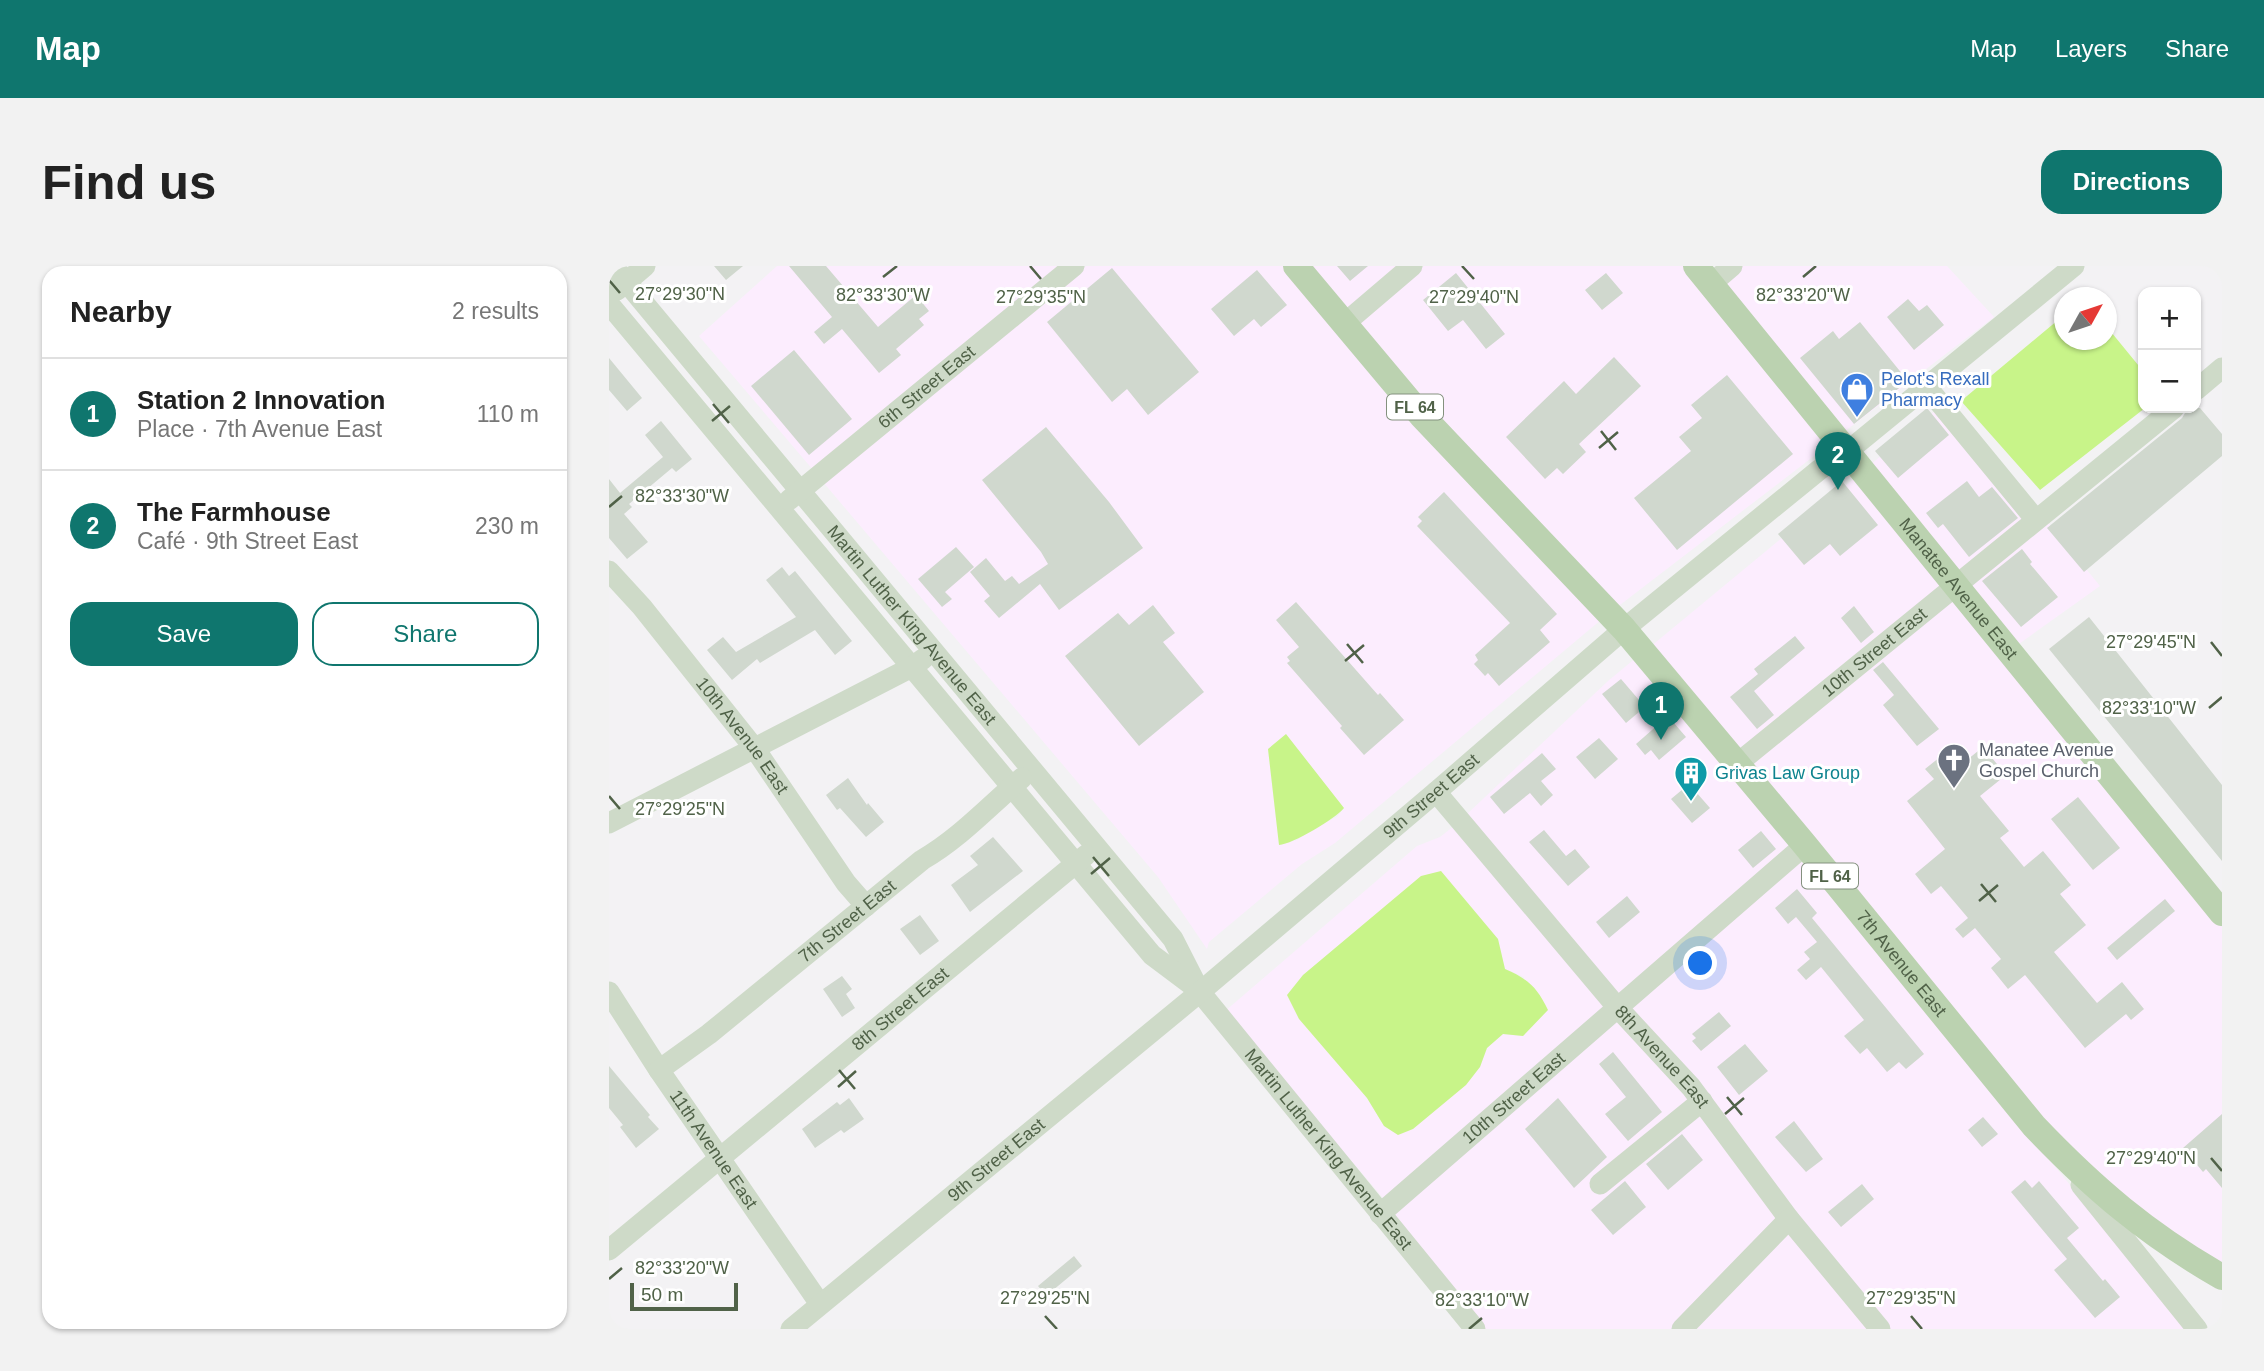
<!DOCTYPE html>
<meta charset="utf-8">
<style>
:root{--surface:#fff;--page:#f2f2f2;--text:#222;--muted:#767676;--line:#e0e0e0;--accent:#0f766e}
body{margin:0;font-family:Arial,sans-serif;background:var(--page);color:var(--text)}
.controls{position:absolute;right:21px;top:21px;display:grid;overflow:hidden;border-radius:14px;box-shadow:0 2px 5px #0004}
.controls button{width:63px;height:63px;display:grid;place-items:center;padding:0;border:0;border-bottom:2px solid var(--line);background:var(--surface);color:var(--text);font:35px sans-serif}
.compass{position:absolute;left:1445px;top:21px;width:63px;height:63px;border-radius:50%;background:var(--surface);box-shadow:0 2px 5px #0004;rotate:50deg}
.scale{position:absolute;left:21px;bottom:18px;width:108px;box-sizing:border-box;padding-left:7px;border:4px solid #506248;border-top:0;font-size:19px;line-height:24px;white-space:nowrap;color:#506248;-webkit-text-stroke:5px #fff;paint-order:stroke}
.you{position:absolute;left:1092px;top:698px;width:24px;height:24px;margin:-18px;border:5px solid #fff;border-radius:50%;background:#1a73e8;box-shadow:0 0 0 10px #1a73e833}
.badge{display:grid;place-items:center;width:46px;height:46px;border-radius:50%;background:var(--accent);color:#fff;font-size:23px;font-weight:700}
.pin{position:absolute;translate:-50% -58px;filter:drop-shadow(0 2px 4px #0008)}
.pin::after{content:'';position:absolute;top:37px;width:24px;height:21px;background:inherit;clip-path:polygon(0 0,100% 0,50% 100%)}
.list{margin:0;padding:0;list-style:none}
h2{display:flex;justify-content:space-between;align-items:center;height:91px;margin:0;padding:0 28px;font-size:30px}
h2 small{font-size:23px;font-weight:400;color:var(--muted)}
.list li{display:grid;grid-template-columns:46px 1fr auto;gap:21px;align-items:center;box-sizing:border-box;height:112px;padding:0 28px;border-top:2px solid var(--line)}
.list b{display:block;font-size:26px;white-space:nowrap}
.list p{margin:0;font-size:23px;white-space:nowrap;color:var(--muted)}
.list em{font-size:23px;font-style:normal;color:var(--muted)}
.actions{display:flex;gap:14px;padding:21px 28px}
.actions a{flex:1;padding:16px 0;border:2px solid var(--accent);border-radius:21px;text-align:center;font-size:24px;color:var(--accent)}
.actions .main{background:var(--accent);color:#fff}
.map{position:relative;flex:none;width:1613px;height:1063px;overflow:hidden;border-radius:21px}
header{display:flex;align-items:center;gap:42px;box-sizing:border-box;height:98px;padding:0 35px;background:var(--accent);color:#fff}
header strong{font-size:33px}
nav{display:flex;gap:38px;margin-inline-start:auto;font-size:24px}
.intro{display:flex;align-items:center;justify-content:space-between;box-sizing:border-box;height:168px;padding:0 42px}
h1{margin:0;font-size:49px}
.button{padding:18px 32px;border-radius:21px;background:var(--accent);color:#fff;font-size:24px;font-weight:700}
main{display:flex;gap:42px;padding:0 42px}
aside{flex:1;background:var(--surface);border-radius:21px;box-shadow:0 2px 5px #0004}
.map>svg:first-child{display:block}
</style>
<header>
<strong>Map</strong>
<nav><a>Map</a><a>Layers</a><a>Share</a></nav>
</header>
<div class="intro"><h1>Find us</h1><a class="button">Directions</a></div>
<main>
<aside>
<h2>Nearby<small>2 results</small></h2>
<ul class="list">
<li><span class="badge">1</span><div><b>Station 2 Innovation</b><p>Place · 7th Avenue East</p></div><em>110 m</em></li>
<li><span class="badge">2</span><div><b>The Farmhouse</b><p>Café · 9th Street East</p></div><em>230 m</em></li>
</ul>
<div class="actions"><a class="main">Save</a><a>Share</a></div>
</aside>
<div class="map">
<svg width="1613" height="1063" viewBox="0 0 1613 1063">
<rect width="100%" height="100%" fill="#f3f2f4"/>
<!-- commercial -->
<path fill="#fcedfe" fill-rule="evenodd" d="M168,0H454L205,205L90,70Z
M477,0H676L993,353L726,577L693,598L600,676L598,683L549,611L214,216ZM659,484L735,542L728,551L699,565L688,574L670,579Z
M698,0H792L736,47Z
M815,0H1077L1222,177L1007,342L746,58Z
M1132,0H1338L1385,51L1235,166L1113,19Z
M1326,145L1416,254L1348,309L1261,199Z
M1248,210L1335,319L1130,487L1041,381Z
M1438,255L1491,320L1407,380L1358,320Z
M1345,331L1613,661V1002L1573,978L1466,891L1139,498Z
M1028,391L1184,579L1010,730L857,549L999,415Z
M845,560L997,741L775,933L615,746L808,580L831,571ZM812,611L889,673L896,703L915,711L914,770L894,768L878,782L871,801L775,860L758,832L679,729L694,709Z
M1194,590L1418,866L1578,1063H1281L1019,741Z
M1007,752L1082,835L980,917L988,929L1091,847L1169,953L1062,1063H873L779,950Z
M1179,965L1259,1063H1083Z"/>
<!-- water -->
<path fill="#c8f489" d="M1455,49L1456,74H1498V61L1534,105L1536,142L1431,224L1352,135Z
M677,468L735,542C726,553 684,578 670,579L659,483Z
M832,605L889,673L896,703C919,713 928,721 939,744L914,770L894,768L878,782L871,801L857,819L804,863L789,869L775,860L758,832L690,753L678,729L694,709L812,610Z"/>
<!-- building -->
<path fill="#d0d8ce" d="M105,0H134L117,14Z
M180,0H217L269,61L307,29L320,45L310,53L315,59L287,83L292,89L270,107L233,63L215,78L205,66L223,51Z
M728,0H759L741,15Z
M503,2L590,106L539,149L518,123L503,136L438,56Z
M648,4L678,39L652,61L645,53L625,70L602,43Z
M847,7L896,68L877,83L854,54L839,65L814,34Z
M997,7L1014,27L993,44L976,24Z
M1299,33L1310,45L1318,39L1335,59L1305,84L1278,51Z
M1251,56L1299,115L1245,158L1191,92L1224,65L1230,73Z
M185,84L243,153L200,189L142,120Z
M1005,91L1032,120L970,178L977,186L954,208L948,202L936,213L897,171L955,115L967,128Z
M0,92L33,132L18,145L0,124Z
M1118,109L1184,188L1068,284L1025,232L1082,185L1070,171L1093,152L1082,139Z
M1318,142L1340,169L1289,212L1266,185Z
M1579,142H1591L1613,168V190L1475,306L1438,262L1573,152Z
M52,155L83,193L67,206L63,202L20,238L23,241L15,248L39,276L18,293L0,272V213L11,227L54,191L36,169Z
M437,161L500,236L534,282L450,344L431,318L390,352L375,335L381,330L361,306L377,292L396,315L403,310L410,318L439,298L432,286L373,214Z
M1233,215L1269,259L1231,290L1221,278L1195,299L1169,268Z
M1358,215L1370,231L1383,221L1409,252L1360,291L1334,258L1329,262L1317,247Z
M835,226L948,348L931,364L941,376L890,420L879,407L876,410L865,398L869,394L866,389L901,357L808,260L813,255L809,251Z
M347,281L365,301L336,326L343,333L333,341L309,313Z
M1413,283L1423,296L1421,298L1449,331L1412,361L1373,315Z
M173,301L180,310L186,305L243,375L226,389L206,364L151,397L148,393L123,414L98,384L114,371L127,386L187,351L157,314Z
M687,336L769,429L771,427L795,454L755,489L731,462L733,460L678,397L681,395L678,391L690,381L667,354Z
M544,339L566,367L554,376L595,426L530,480L456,390L509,347L520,359Z
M1245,340L1265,366L1252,377L1232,352Z
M1480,351L1613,519V595L1440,383Z
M1186,370L1196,382L1145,425L1165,449L1148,463L1121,431L1149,408L1145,403Z
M1274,396L1330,463L1308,480L1274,439L1285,429L1264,404Z
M1012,413L1036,441L1017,457L993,428Z
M1059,450L1077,471L1050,494L1042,484L1036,489L1027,478Z
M990,472L1009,493L986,513L967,491Z
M1374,481L1397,509L1371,530L1400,565L1391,572L1415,601L1434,585L1462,619L1451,628L1477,659L1445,686L1488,737L1513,716L1535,743L1522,754L1517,748L1476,782L1416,709L1399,723L1382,702L1392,693L1366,662L1354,672L1346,663L1359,652L1332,620L1322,628L1306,608L1336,583L1298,535L1325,513L1316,503L1331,491L1343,506Z
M933,487L947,503L932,515L944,529L932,540L921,527L895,548L881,531Z
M239,512L258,539L259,537L275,556L257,571L231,542L228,544L217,529Z
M1080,518L1101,542L1083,557L1062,533Z
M1469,531L1511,582L1484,604L1442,553Z
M935,564L957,590L966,583L981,601L959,620L920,576Z
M1152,565L1167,583L1144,602L1129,584Z
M384,571L414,605L361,646L342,619L369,599L361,590Z
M1188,623L1208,647L1203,652L1315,788L1297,803L1290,796L1278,806L1258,782L1251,788L1235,770L1255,754L1212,701L1197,714L1188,704L1201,693L1195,686L1208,676L1187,651L1179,658L1166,642Z
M1018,630L1031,646L1000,672L987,656Z
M1556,633L1566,645L1508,694L1498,682Z
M311,649L330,675L311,689L291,663Z
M233,710L243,723L237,728L246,742L233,751L214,723Z
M1110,746L1122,760L1092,785L1083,775L1087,772L1083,768Z
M1136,778L1159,805L1130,829L1108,801Z
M1004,786L1053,846L1019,875L996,848L1017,831L990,798Z
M0,800L41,849L39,851L50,863L27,882L11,861L14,859L0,842Z
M240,832L255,853L235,867L232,864L206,882L193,863L228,836L231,839Z
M949,832L998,891L965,922L916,863Z
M1613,848V922L1597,903L1594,906L1574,882Z
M1374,851L1389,868L1373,881L1359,864Z
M1185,855L1214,893L1197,906L1166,871Z
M1073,868L1094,894L1059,924L1037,898Z
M1416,914L1423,922L1430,915L1470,962L1458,972L1494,1015L1496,1013L1511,1031L1486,1052L1445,1004L1458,993L1402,926Z
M1016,915L1037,941L1004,969L982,944Z
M1253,918L1265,933L1232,961L1219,946Z
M465,990L473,1000L437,1030L429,1020Z"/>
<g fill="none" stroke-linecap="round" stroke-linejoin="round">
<!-- minor -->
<g stroke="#cedac8" stroke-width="21">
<path id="s1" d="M4,0L564,673L591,726L866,1063"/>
<path d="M1102,18L1123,0"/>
<path d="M8,24L36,0"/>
<path d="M0,38L543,689L587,722"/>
<path d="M735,58L803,0"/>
<path d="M1317,120L1427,254"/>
<path d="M1587,124L1613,102"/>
<path id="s2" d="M180,234L465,0"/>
<path id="s3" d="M0,305L33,341L146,483L237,617L257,640"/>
<path id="s4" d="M1128,498L1565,142"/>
<path id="s5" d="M827,526L1008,741L1082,821L1180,953L1271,1063"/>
<path d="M0,557L303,401L314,393"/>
<path id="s6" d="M0,726L50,804L211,1038"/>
<path id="s7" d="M50,804L100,768L313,594C351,572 380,540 413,512"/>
<path d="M991,918L1093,835"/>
<path d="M1472,919L1588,1063"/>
<path id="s8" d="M771,948L1196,579"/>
<path id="s9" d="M0,984L477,589"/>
<path id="s10" d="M182,1063L591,726L827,526L1015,363L1210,204L1239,185L1465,0"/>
<path d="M1073,1063L1180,953"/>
</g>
<!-- major -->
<g stroke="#bbd2b0" stroke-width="26">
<path id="s11" d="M687,0L812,149L1015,363L1196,579L1425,860C1485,923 1538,968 1613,1011"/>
<path id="s12" d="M1087,0L1613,647"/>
</g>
</g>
<!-- ticks -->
<path fill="none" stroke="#506248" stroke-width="2.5" d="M421,0L432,13M853,0L865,13M274,11L288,0M1194,11L1207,0M0,14L11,27M104,138L120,157M103,155L121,140M992,165L1007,184M990,182L1009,166M0,241L13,230M1602,376L1613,390M738,378L754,397M736,395L755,379M1600,442L1613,431M0,530L11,543M484,591L500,610M482,608L501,592M1372,618L1387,636M1370,635L1389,619M230,804L246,823M229,821L247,805M1118,831L1133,849M1116,848L1135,832M1602,892L1613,905M0,1013L13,1002M436,1050L448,1063M1302,1050L1313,1063M860,1063L873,1052"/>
<!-- icons -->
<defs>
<symbol id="shop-pin" viewBox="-11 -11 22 30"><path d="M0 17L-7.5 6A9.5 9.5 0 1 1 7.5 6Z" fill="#3f7fe0" stroke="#fff"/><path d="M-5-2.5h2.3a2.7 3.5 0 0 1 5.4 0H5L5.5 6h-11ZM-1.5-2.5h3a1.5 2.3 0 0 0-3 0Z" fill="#fff"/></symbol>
<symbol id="church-pin" viewBox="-11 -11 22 30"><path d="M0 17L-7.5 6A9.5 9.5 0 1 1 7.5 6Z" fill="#6b7280" stroke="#fff"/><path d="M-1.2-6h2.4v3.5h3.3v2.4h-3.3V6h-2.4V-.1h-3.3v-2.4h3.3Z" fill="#fff"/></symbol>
<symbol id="building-pin" viewBox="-11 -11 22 30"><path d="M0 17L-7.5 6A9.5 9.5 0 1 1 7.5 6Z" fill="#0f9aa8" stroke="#fff"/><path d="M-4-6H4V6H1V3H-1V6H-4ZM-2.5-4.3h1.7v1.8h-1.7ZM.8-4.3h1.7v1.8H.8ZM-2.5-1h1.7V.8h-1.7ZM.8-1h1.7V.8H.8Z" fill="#fff"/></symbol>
</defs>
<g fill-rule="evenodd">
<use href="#shop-pin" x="1229" y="104" width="38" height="52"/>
<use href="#church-pin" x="1326" y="475" width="38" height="52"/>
<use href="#building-pin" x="1063" y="488" width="38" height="52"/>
</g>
<g text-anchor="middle" stroke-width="6" stroke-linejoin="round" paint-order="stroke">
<!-- shield labels -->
<g fill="#fff" stroke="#84917f" stroke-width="2">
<rect x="778" y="128.5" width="56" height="25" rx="5"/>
<rect x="1193" y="597.5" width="56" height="25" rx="5"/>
</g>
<g font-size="16" font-weight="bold" fill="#506248">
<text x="806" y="147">FL 64</text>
<text x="1221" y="616">FL 64</text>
</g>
<!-- shop labels -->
<g font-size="18" fill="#366cbe" stroke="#fff" text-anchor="start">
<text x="1272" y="119">Pelot's Rexall<tspan x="1272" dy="21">Pharmacy</tspan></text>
</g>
<!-- street labels -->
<g font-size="18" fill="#506248" stroke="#fff">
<text dy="6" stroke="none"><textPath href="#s2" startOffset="178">6th Street East</textPath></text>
<text dy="6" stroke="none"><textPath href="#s12" startOffset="416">Manatee Avenue East</textPath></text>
<text dy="6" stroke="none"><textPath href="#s1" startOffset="467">Martin Luther King Avenue East</textPath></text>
<text dy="6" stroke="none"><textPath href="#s4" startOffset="177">10th Street East</textPath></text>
<text dy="6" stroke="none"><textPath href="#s3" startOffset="212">10th Avenue East</textPath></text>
<text dy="6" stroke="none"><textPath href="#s10" startOffset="833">9th Street East</textPath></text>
<text dy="6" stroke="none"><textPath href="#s7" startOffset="240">7th Street East</textPath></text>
<text dy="6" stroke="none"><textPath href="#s11" startOffset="924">7th Avenue East</textPath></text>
<text dy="6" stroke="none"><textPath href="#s9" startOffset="378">8th Street East</textPath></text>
<text dy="6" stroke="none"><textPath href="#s5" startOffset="348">8th Avenue East</textPath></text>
<text dy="6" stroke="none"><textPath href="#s8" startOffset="177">10th Street East</textPath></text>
<text dy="6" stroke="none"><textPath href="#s6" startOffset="189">11th Avenue East</textPath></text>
<text dy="6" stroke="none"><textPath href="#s1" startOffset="1138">Martin Luther King Avenue East</textPath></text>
<text dy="6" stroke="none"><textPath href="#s10" startOffset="266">9th Street East</textPath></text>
</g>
<!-- worship labels -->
<g font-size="18" fill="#5b616d" stroke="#fff" text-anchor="start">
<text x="1370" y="490">Manatee Avenue<tspan x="1370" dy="21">Gospel Church</tspan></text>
</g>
<!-- culture labels -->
<g font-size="18" fill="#0d838f" stroke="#fff" text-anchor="start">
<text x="1106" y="513">Grivas Law Group</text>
</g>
</g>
<g font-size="18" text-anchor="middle" fill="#506248" stroke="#fff" stroke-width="6" stroke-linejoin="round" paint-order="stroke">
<text x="71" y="34">27°29'30"N</text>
<text x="274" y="35">82°33'30"W</text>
<text x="1194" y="35">82°33'20"W</text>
<text x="432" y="37">27°29'35"N</text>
<text x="865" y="37">27°29'40"N</text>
<text x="73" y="236">82°33'30"W</text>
<text x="1542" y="382">27°29'45"N</text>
<text x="1540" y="448">82°33'10"W</text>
<text x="71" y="549">27°29'25"N</text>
<text x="1542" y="898">27°29'40"N</text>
<text x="73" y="1008">82°33'20"W</text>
<text x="436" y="1038">27°29'25"N</text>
<text x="1302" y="1038">27°29'35"N</text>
<text x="873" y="1040">82°33'10"W</text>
</g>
</svg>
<div class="controls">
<button>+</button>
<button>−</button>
</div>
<svg class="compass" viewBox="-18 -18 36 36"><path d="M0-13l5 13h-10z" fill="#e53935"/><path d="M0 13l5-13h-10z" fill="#767676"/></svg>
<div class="scale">50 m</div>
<div class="you"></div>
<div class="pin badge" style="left:1052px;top:474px">1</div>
<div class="pin badge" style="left:1229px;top:224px">2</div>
</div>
</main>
